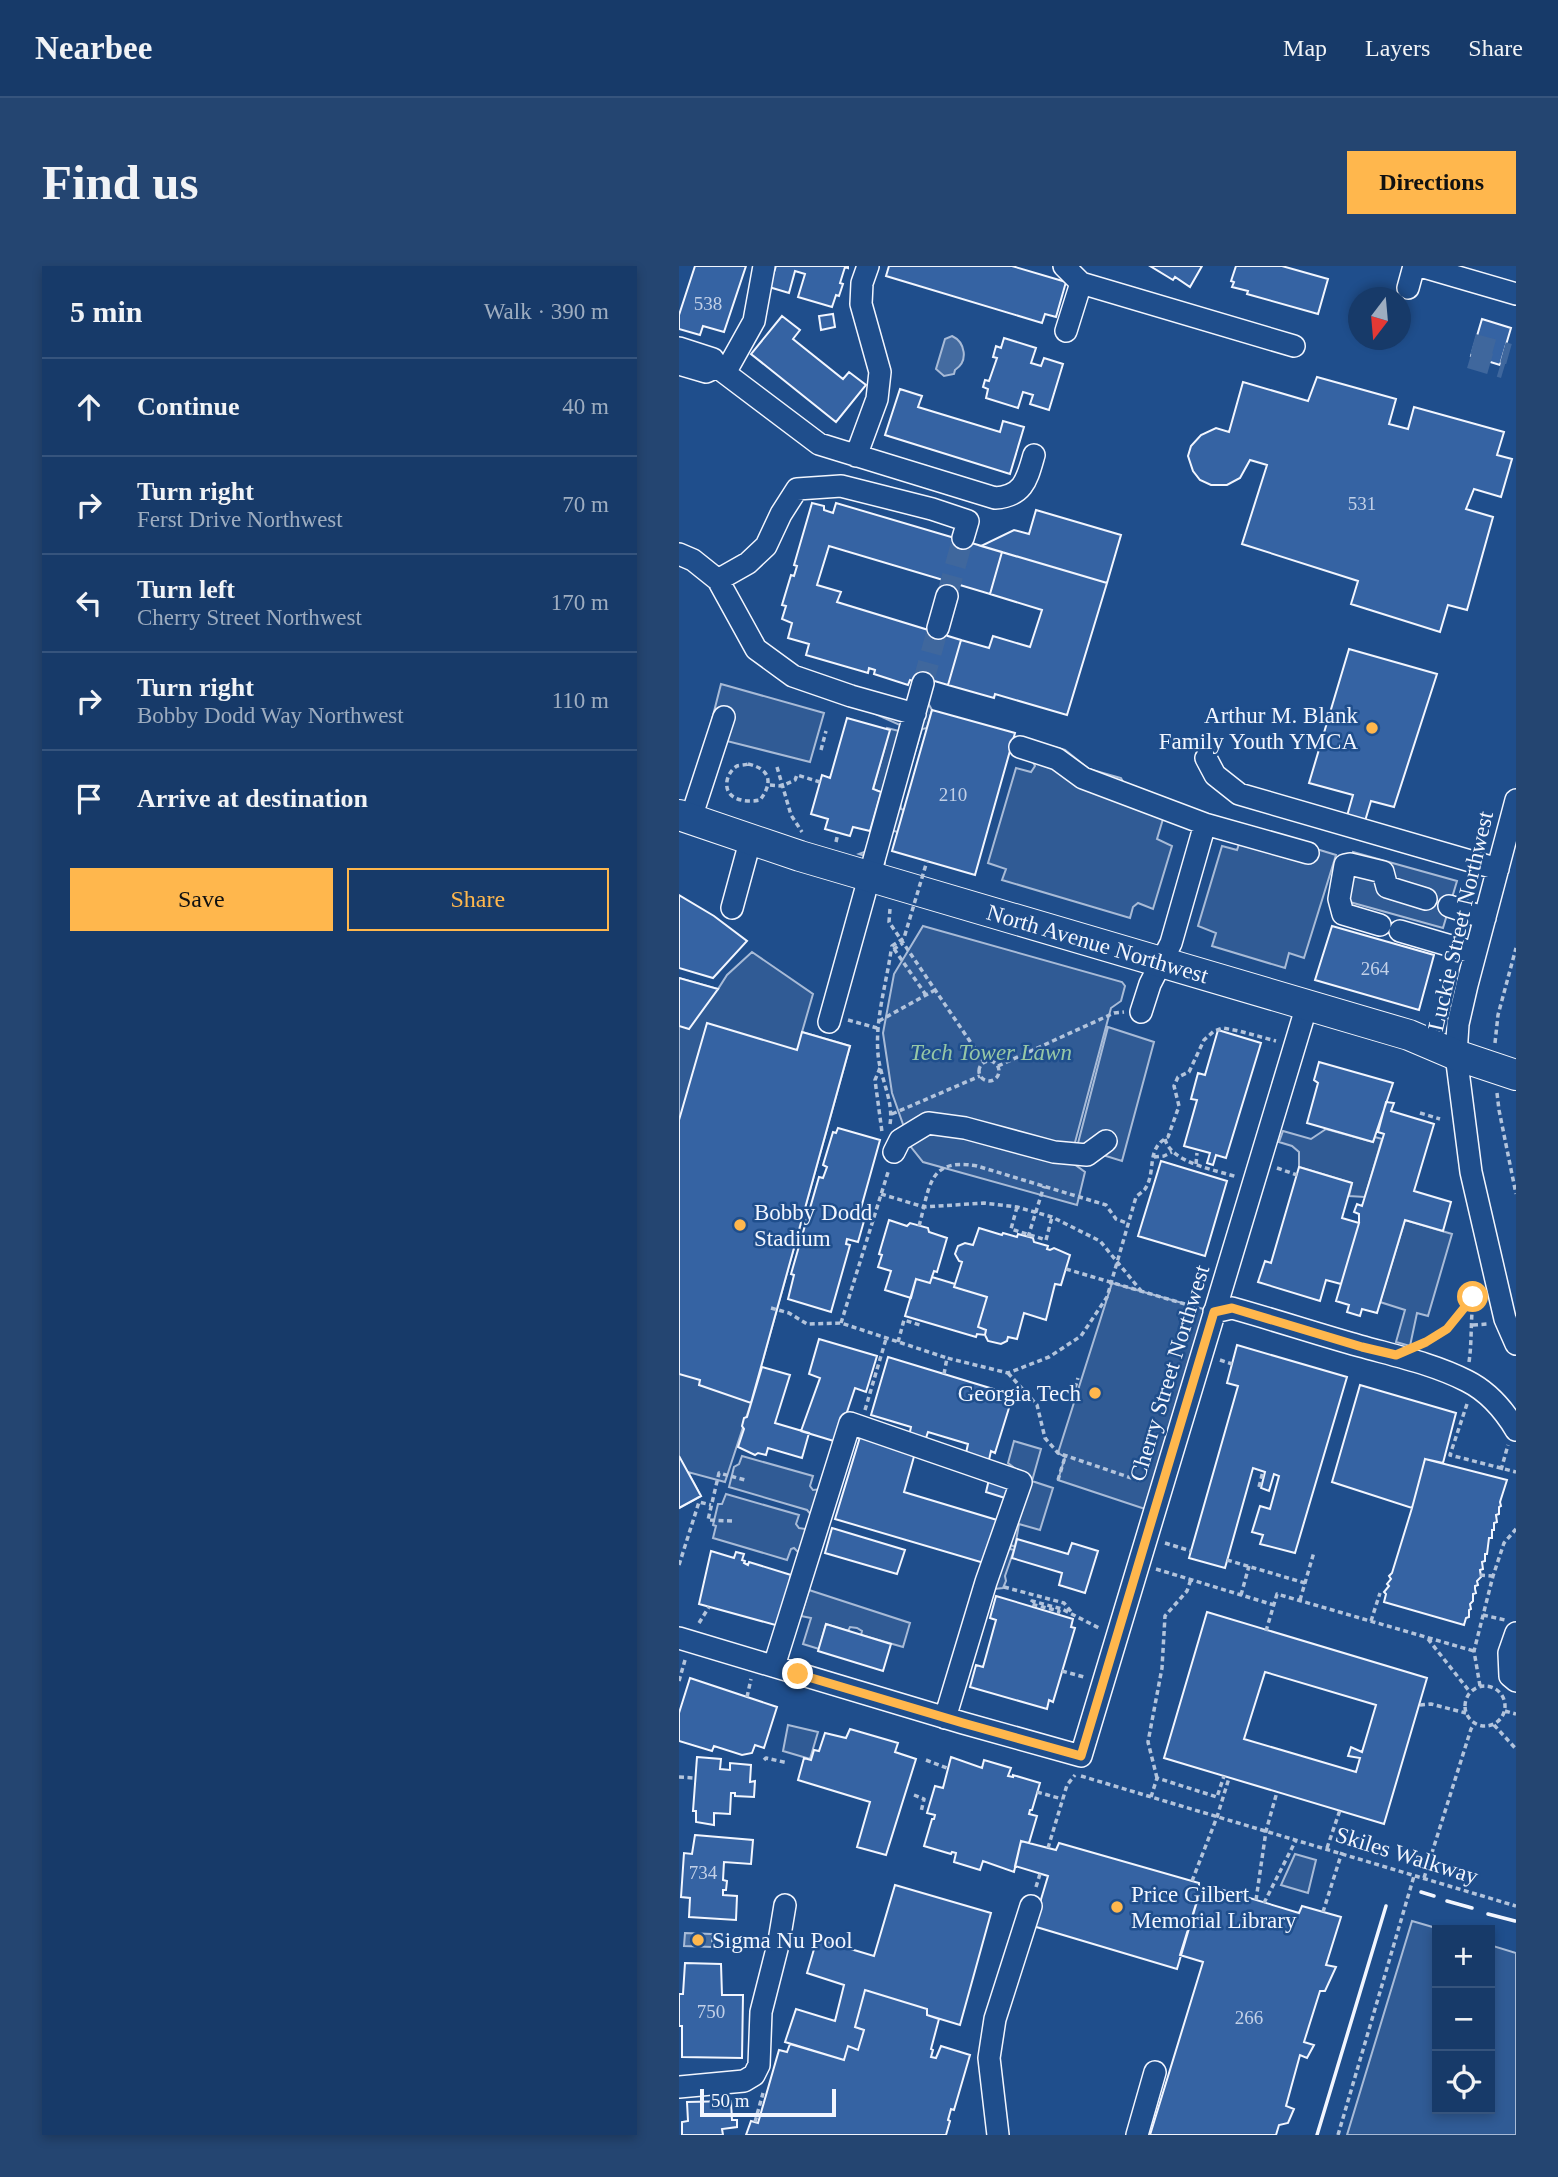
<!DOCTYPE html>
<meta charset="utf-8">
<style>
:root{--surface:#173a69;--page:#244571;--text:#f1f3f6;--muted:#9eadc0;--line:#36547d;--accent:#ffb74d}
body{margin:0;font-family:"Times New Roman",serif;background:var(--page);color:var(--text)}
.controls{position:absolute;right:21px;bottom:21px;display:grid;overflow:hidden;border-radius:0px;box-shadow:0 4px 10px #0003}
.controls button{width:63px;height:63px;display:grid;place-items:center;padding:0;border:0;border-bottom:2px solid var(--line);background:var(--surface);color:var(--text);font:35px sans-serif}
.compass{position:absolute;left:669px;top:21px;width:63px;height:63px;border-radius:50%;background:var(--surface);box-shadow:0 4px 10px #0003;rotate:196deg}
.scale{position:absolute;left:21px;bottom:18px;width:136px;box-sizing:border-box;padding-left:7px;border:4px solid #f2f6ff;border-top:0;font-size:19px;line-height:24px;white-space:nowrap;color:#f2f6ff;-webkit-text-stroke:5px #1f4e8c;paint-order:stroke}
.stop{position:absolute;width:21px;height:21px;margin:-16px;border:5px solid #ffb74d;border-radius:50%;background:#fff}
.stop.end{background:#ffb74d;border-color:#fff;box-shadow:0 2px 7px #0008}
.list{margin:0;padding:0;list-style:none}
h2{display:flex;justify-content:space-between;align-items:center;height:91px;margin:0;padding:0 28px;font-size:30px}
h2 small{font-size:23px;font-weight:400;color:var(--muted)}
.list li{display:grid;grid-template-columns:46px 1fr auto;gap:21px;align-items:center;box-sizing:border-box;height:98px;padding:0 28px;border-top:2px solid var(--line)}
.list b{display:block;font-size:26px;white-space:nowrap}
.list p{margin:0;font-size:23px;white-space:nowrap;color:var(--muted)}
.list em{font-size:23px;font-style:normal;color:var(--muted)}
.actions{display:flex;gap:14px;padding:21px 28px}
.actions a{flex:1;padding:16px 0;border:2px solid var(--accent);border-radius:0px;text-align:center;font-size:24px;color:var(--accent)}
.actions .main{background:var(--accent);color:#111}
.icon{flex:none;width:38px;height:38px;fill:none;stroke:currentColor;stroke-width:2;stroke-linecap:round;stroke-linejoin:round}
.map{position:relative;flex:none;width:837px;height:1869px;overflow:hidden;border-radius:0px}
header{display:flex;align-items:center;gap:42px;box-sizing:border-box;height:98px;padding:0 35px;background:var(--surface);border-bottom:2px solid var(--line)}
header strong{font-size:33px}
nav{display:flex;gap:38px;margin-inline-start:auto;font-size:24px}
.intro{display:flex;align-items:center;justify-content:space-between;box-sizing:border-box;height:168px;padding:0 42px}
h1{margin:0;font-size:49px}
.button{padding:18px 32px;border-radius:0px;background:var(--accent);color:#111;font-size:24px;font-weight:700}
main{display:flex;gap:42px;padding:0 42px}
aside{flex:1;background:var(--surface);border-radius:0px;box-shadow:0 4px 10px #0003}
.map>svg:first-child{display:block}
</style>
<header>
<strong>Nearbee</strong>
<nav><a>Map</a><a>Layers</a><a>Share</a></nav>
</header>
<div class="intro"><h1>Find us</h1><a class="button">Directions</a></div>
<main>
<aside>
<h2>5 min<small>Walk · 390 m</small></h2>
<ul class="list">
<li><svg class="icon" aria-label="ahead" viewBox="0 0 24 24"><path d="M12 20V5M6 11l6-6 6 6"/></svg><div><b>Continue</b></div><em>40 m</em></li>
<li><svg class="icon" aria-label="right" viewBox="0 0 24 24"><path d="M7 20v-9h11M14 6l5 5-5 5"/></svg><div><b>Turn right</b><p>Ferst Drive Northwest</p></div><em>70 m</em></li>
<li><svg class="icon" aria-label="left" viewBox="0 0 24 24"><path d="M17 20v-9H6M10 6l-5 5 5 5"/></svg><div><b>Turn left</b><p>Cherry Street Northwest</p></div><em>170 m</em></li>
<li><svg class="icon" aria-label="right" viewBox="0 0 24 24"><path d="M7 20v-9h11M14 6l5 5-5 5"/></svg><div><b>Turn right</b><p>Bobby Dodd Way Northwest</p></div><em>110 m</em></li>
<li><svg class="icon" aria-label="arrive" viewBox="0 0 24 24"><path d="M6 21V4h12l-3 4 3 4H6"/></svg><div><b>Arrive at destination</b></div></li>
</ul>
<div class="actions"><a class="main">Save</a><a>Share</a></div>
</aside>
<div class="map">
<svg width="837" height="1869" viewBox="0 0 837 1869">
<rect width="100%" height="100%" fill="#1f4e8c"/>
<!-- built -->
<path fill="#305b95" stroke="#a8bbd7" stroke-width="2" d="M42,418L145,447L131,496L48,475L25,485Z
M189,432L249,437L253,444L248,462L243,463L221,536L222,543L225,544L219,566L215,565L212,567L206,583V597L180,588L188,585L204,530L201,529L202,526L194,523L207,477L204,475L208,462L220,465L221,459L192,446Z
M338,471L386,484L410,503L442,512L449,525L657,589L625,692L610,687L606,702L533,680L537,667L519,660L543,580L558,584L561,575L484,553L478,573L493,580L474,643L459,637L454,641L451,652L323,614L327,603L309,597L337,502L352,506L356,500L352,492L333,487Z
M674,586L778,615L764,662L660,633Z
M244,660L443,716L446,720L442,735L432,742L391,895L406,906L398,939L244,896L232,881L213,827L204,767L215,708Z
M73,686L134,728L123,766L171,780L72,1137L46,1216L9,1206L22,1230L0,1242V712L39,723L48,709Z
M429,761L475,776L443,895L398,881Z
M647,863L694,876L696,871L703,873L686,931L670,930L673,917L620,901V886L613,880L600,876L604,865L632,873Z
M726,954L773,968L749,1050L738,1047L731,1080L717,1076L726,1044L701,1036Z
M433,1017L535,1046L475,1246L379,1214L386,1191L379,1187Z
M335,1175L362,1183L353,1215L374,1222L361,1264L340,1258L336,1281L332,1279L331,1283L335,1284L326,1310L327,1315L324,1322L314,1323L346,1210L329,1197Z
M63,1190L134,1210L131,1220L134,1224L143,1223L149,1217L122,1297L121,1288L115,1282L112,1283L108,1294L34,1272L37,1260L34,1259L39,1238H43L47,1228L120,1249L117,1258L120,1262L126,1263L134,1257V1251L128,1244L50,1221L55,1201L60,1198Z
M130,1324L231,1357L224,1381L182,1369L183,1365L178,1362L171,1361L169,1365L147,1358L140,1383L124,1378L132,1352L122,1350Z
M109,1459L139,1466L131,1493L104,1485Z
M616,1588L637,1594L629,1627L602,1619Z
M733,1655L764,1664H758V1843H811V1679L837,1687V1869H668Z"/>
<!-- water -->
<path fill="#446ba0" stroke="#a8bbd7" stroke-width="2" d="M273,70C286,76 290,95 276,104L275,108L265,110L257,103L266,73Z
M6,1667L33,1668V1681L5,1680Z"/>
<!-- building -->
<path fill="#3563a3" stroke="#f2f6ff" stroke-width="2" fill-rule="evenodd" d="M16,0H67L45,66L24,60L21,69L0,63V49Z
M97,0H169V2L166,1L161,17L164,18L160,30L157,29L153,41L119,31L126,8L116,5L110,27L90,21Z
M210,0H333L387,16L377,51L366,48L363,57L207,10Z
M471,0H523L511,21L496,11L494,14Z
M557,0H603L649,13L639,48L568,28L569,25L553,21L555,16L552,15Z
M154,48L156,61L142,64L140,50Z
M103,50L121,64L114,73L164,113L170,106L187,119L157,156L72,88Z
M803,53L832,62L821,99L792,90Z
M325,72L357,82L352,97L362,100L365,92L384,98L370,144L351,138L354,129L344,126L339,142L307,132L309,123L304,121L306,114L310,115L318,92L314,91L317,80L322,82Z
M638,111L717,133L710,158L729,163L735,141L825,166L818,189L833,193L822,231L795,223L787,243L814,251L788,344L769,339L761,366L672,338L679,315L563,278L588,199L571,194L561,212L548,219H532L521,214L514,205L509,190L512,180L522,169L537,162L550,166L564,116L629,135Z
M221,123L243,130L239,141L321,166L324,155L345,161L331,208L206,169Z
M133,237L145,240V244L154,247L157,237L323,286L311,328L150,280L138,319L162,326L158,336L282,374L269,419L242,411L241,417L231,414L229,419L195,408L196,404L190,402L189,407L127,389L130,378L109,372L113,357L103,353L107,340L103,339L112,309L115,310L118,300L115,299Z
M357,244L442,269L428,317L302,280L335,264L350,268Z
M323,286L428,317L388,449L316,428L315,432L269,419L282,374L310,382L314,370L351,381L363,344L311,328Z
M670,383L758,408L715,541L692,535L686,555L668,550L674,529L630,517Z
M253,444L336,467L296,609L213,585Z
M168,452L211,464L194,523L202,526L191,565L174,561L171,570L146,563L149,553L132,548L143,509L151,512Z
M0,629L35,650L68,675L34,712L0,702Z
M653,660L755,689L740,744L636,714Z
M0,712L39,723L10,763L0,760Z
M28,757L118,784L123,766L171,780L72,1137L20,1119L21,1114L0,1108V854Z
M539,764L582,777L547,892L537,889L534,899L528,897L531,887L505,880L518,834L512,833L519,807L526,809Z
M640,796L714,817L694,876L628,857L639,817L635,814Z
M707,836L715,837L712,845L755,858L735,925L772,936L764,965L726,954L698,1047L683,1043L681,1050L668,1046L670,1039L657,1035L680,957V948L675,946L678,938L683,940L705,868L699,866Z
M159,862L201,874L182,942L178,941L176,945L187,948L179,976L168,973L167,978L171,979L152,1046L109,1033L115,1009L112,1008L140,911L144,912L148,901L144,899L154,866L157,867Z
M482,895L548,915L526,990L459,970Z
M620,901L673,917L663,952L680,957L662,1018L647,1014L641,1035L579,1016L586,995L592,997Z
M210,954L228,960L231,957L249,962L250,966L268,972L258,1006L255,1005L251,1017L237,1013L232,1032L206,1024L212,1005L199,1001L203,989L200,988Z
M300,962L323,969L324,967L338,971L339,968L354,972L355,976L369,980L368,983L371,984L375,982L391,989L382,1019L376,1018L367,1054L345,1047L338,1073L329,1071L328,1075L322,1078L309,1075L306,1069L307,1064L299,1061L308,1031L275,1021L283,996L280,995L276,988L279,980L286,977L294,979Z
M253,1011L276,1018L275,1021L308,1031L299,1061L307,1064L306,1069L298,1068L297,1071L226,1050L237,1013L251,1017Z
M140,1073L198,1090L187,1126L176,1122L158,1176L122,1165L141,1112L130,1108Z
M558,1079L668,1111L616,1287L581,1278L584,1269L573,1266L581,1240L591,1243L600,1210L595,1208L590,1225L582,1222L586,1206L574,1202L546,1302L510,1292L559,1120L548,1117Z
M209,1091L334,1129L316,1187L312,1185L310,1194L287,1187L289,1178L249,1166L246,1175L230,1170L232,1161L192,1149Z
M83,1101L111,1109L96,1157L130,1167L123,1192L89,1182L87,1189L79,1187L76,1189L59,1181L65,1163L63,1160L65,1152L68,1151Z
M681,1119L777,1147L764,1197L746,1193L733,1242L653,1216Z
M181,1171L236,1187L225,1226L318,1254L305,1297L156,1253Z
M0,1190L22,1230L0,1242Z
M746,1193L828,1214L821,1236L822,1240L820,1241V1248L817,1249L818,1256L815,1257V1264H813V1272H810L808,1288H806V1295L803,1296L804,1303L801,1304L802,1311L798,1315L799,1319L796,1320V1323L797,1327L794,1328V1335L791,1338L792,1343L790,1344V1351L787,1352L785,1359L705,1336L707,1328L705,1326L710,1320L708,1318L712,1313L710,1310L713,1307L733,1242Z
M311,1209L331,1215L326,1232L307,1226Z
M153,1262L226,1284L218,1308L146,1287Z
M338,1273L389,1288L393,1277L419,1285L406,1327L380,1319L383,1307L333,1292Z
M32,1285L55,1292L57,1286L65,1288L63,1294L66,1295L65,1297L69,1299L70,1296L112,1309L100,1360L20,1338Z
M317,1330L394,1353L392,1361L396,1362L374,1436L370,1434L368,1443L291,1421L297,1399L304,1401L317,1354L311,1352Z
M528,1346L748,1412L705,1558L485,1492ZM586,1406L697,1439L683,1486L672,1481L669,1490L681,1492L677,1506L565,1473Z
M147,1358L212,1378L204,1405L139,1385Z
M11,1412L98,1441L85,1482L76,1479L73,1487L63,1489L35,1480L33,1485L0,1475V1447Z
M171,1463L219,1477L216,1486L237,1493L207,1589L178,1581L191,1536L119,1514L125,1492L132,1494L135,1484L140,1485L146,1467L167,1472Z
M18,1491L42,1493L41,1503L51,1504V1497L72,1499L71,1516L76,1515L75,1531L56,1530V1527H52L51,1548L35,1547V1559L17,1556V1545H14Z
M272,1491L303,1502L305,1494L332,1502L329,1510L334,1511V1509L361,1517L353,1544H351L350,1548L358,1550L350,1577L342,1575L335,1606L304,1595L301,1604L275,1596L277,1587L273,1586L272,1588L245,1580L253,1553H255L256,1549L248,1547L256,1520L264,1522Z
M16,1569L74,1574L72,1598L45,1596L44,1614L48,1615L47,1624H44V1629L58,1630L57,1654L10,1651L11,1632L2,1631L5,1587L13,1588Z
M342,1575L377,1584L380,1577L520,1617V1621L522,1622L498,1703L354,1660L369,1610L336,1600Z
M216,1619L312,1647L281,1759L248,1749V1743L186,1724L176,1761L185,1764L179,1784L169,1780L165,1794L106,1776L117,1743L156,1755L165,1719L128,1707L138,1673L195,1690Z
M522,1622L543,1629L544,1624L620,1647L623,1640L662,1651L647,1699L657,1701L646,1725H641L625,1776L635,1779L628,1792L621,1789L607,1840L615,1843L609,1857L600,1859L597,1869H471L524,1696L501,1689Z
M6,1697L42,1698L43,1729H64L63,1792L3,1791V1760H0V1728H4Z
M186,1724L248,1743V1749L260,1753L252,1783L254,1784L252,1791L257,1792L262,1780L291,1789L275,1844L272,1843L269,1854L271,1855L267,1869H67L72,1855L79,1857L100,1784L108,1786L111,1778L165,1794L169,1780L179,1784L185,1764L176,1761Z
M52,1835L53,1854H58V1861L43,1863L44,1869H3V1856L9,1855L8,1836Z"/>
<g fill="none" stroke-linecap="round" stroke-linejoin="round">
<!-- minor-tunnel -->
<path stroke="#3f679d" stroke-width="21" stroke-dasharray="21 10" stroke-linecap="butt" d="M794,78L830,88
M791,92L825,102
M268,330L284,272
M244,417L259,362"/>
<defs>
<path id="minor" d="M385,0L402,17L615,80
M741,0L837,28
M729,22L735,0
M387,65L402,17
M0,82L34,93L38,101L140,178L316,232C345,230 348,213 355,189
M0,98L27,106L38,101
M46,107L75,55L85,0
M177,190L198,133L201,106L182,38L183,17L189,0
M0,288L14,294L39,314L77,383L114,410L172,430L236,448
M39,314L69,297L87,280L102,248L118,223L162,220L253,243L289,255L284,272
M259,362L268,330
M341,481L378,493L404,512L526,558L629,587
M527,492L536,509L560,528L819,603
M837,534L788,719L779,758L777,789L792,906L826,1053L837,1078
M12,552L45,451
M770,640L806,652
M53,642L72,572
M701,659L664,648L660,633L666,599L671,598L704,606L708,621L747,633
M721,665L796,687
M462,746L471,718L492,677L526,558
M150,756L244,417
M215,886L221,874L249,857L286,862L375,886L408,889L427,875
M535,1046L553,1042C596,1054 638,1068 681,1080C717,1090 755,1098 788,1115C810,1126 825,1144 837,1164
M837,1367L830,1387L831,1410L837,1415
M0,1372L284,1457L402,1490L628,739
M95,1400L171,1157L342,1216L307,1316L266,1452
M0,1821L65,1815L75,1809L80,1799L82,1746L100,1675L106,1639
M319,1869L310,1792L316,1753L352,1640
M458,1869L476,1806"/>
<g id="highway">
<path id="s1" d="M0,549L121,590L730,769L777,789L837,809"/>
</g>
</defs>
<!-- minor casing -->
<use href="#minor" stroke="#f2f6ff" stroke-width="24"/>
<!-- highway casing -->
<use href="#highway" stroke="#f2f6ff" stroke-width="32"/>
<!-- path -->
<path stroke="#b3c4dc" stroke-width="3.5" stroke-dasharray="5 3.5" stroke-linecap="butt" d="M142,484L147,465
M69,498C92,503 94,517 81,534C67,537 45,534 48,515C49,509 53,503 58,500C61,499 66,499 69,498Z
M98,501L112,549L123,566
M91,519L103,520L116,514L118,509L141,516
M157,576L159,567
M211,643L210,656L305,796
M169,754L198,762
M200,755L256,724
M816,777L819,749L837,682
M300 805a10 10 0 1 1 20 0a10 10 0 1 1-20 0Z
M319,800L435,747L445,746
M201,802L196,814L203,866
M818,827L820,844L837,928
M741,847L761,853
M213,848L301,810
M211,858C215,835 201,812 199,788C196,754 207,719 212,685L224,677
M486,873C492,897 537,904 558,911
M475,891L485,890L493,886
M517,898L518,887
M598,902L618,909
M202,928L245,941L305,937L338,941L373,951L421,975L463,1026
M338,941L332,963L367,974L373,951
M240,960C251,922 248,891 298,900L427,939L437,953L448,957
M349,971L365,920
M387,1003L516,1041
M92,1042L110,1047L128,1058L162,1057L268,1092
M162,1057L210,903
M794,1059L809,1058
M219,1076L225,1054L241,1059
M745,1077L768,1063L792,1032
M541,1094L553,1098
M790,1096C794,1070 790,1042 798,1017
M329,1107L358,1139L366,1172L379,1187L464,1216
M265,1108L268,1092L329,1107L370,1091L402,1070L428,1031L457,931C460,928 464,926 466,923C478,905 466,883 489,871L500,840L495,820L499,811L510,806L525,774L535,765L544,762L560,765L597,775
M396,1122L399,1112
M788,1138L771,1189L837,1206
M186,1144L207,1073
M822,1204L829,1179
M379,1214L386,1191
M580,1221L584,1205
M53,1255L29,1254L40,1207L66,1214
M486,1277L512,1285
M548,1294L626,1317
M0,1299L20,1236L32,1239
M477,1303L595,1339
M801,1309L814,1310
M325,1321L385,1337L394,1348
M562,1329L570,1300
M621,1334L635,1286
M379,1348L380,1345L352,1338L353,1335L383,1343L420,1362
M804,1349L826,1354
M692,1355L701,1327
M20,1357L30,1341
M587,1365L598,1328L795,1385
M749,1373L791,1426
M383,1405L405,1411
M0,1415L6,1394
M786 1440a20 20 0 1 1 40 0a20 20 0 1 1-40 0Z
M801,1420L795,1385L814,1310L825,1277L837,1263
M68,1431L72,1413
M741,1439L752,1438L787,1447
M826,1445L837,1448
M815,1459L837,1483
M85,1494L87,1492L109,1497
M247,1494L268,1502
M402,1510L837,1640
M0,1511L15,1512
M478,1512L469,1476L483,1402L486,1350L508,1325L512,1313
M358,1526L383,1533
M235,1529L245,1533L242,1546
M472,1531L478,1512L538,1531L545,1510
M369,1582L388,1519L396,1509
M648,1582L661,1544
M745,1612L792,1463L796,1457
M513,1615L538,1551L550,1512
M357,1621L361,1608
M577,1634L587,1565L598,1526
M585,1637L617,1574
M644,1646L663,1586
M76,1856L84,1827
M659,1869L735,1610"/>
<!-- minor -->
<use href="#minor" stroke="#1f4e8c" stroke-width="21"/>
<!-- highway -->
<use href="#highway" stroke="#1f4e8c" stroke-width="30"/>
<!-- path-bridge -->
<path stroke="#b3c4dc" stroke-width="3.5" stroke-dasharray="5 3.5" stroke-linecap="butt" d="M247,729L213,680L225,672L248,595"/>
<!-- wall -->
<path stroke="#f2f6ff" stroke-width="3.5" d="M742,1626L755,1630
M768,1635L793,1642
M809,1648L836,1655
M638,1869L707,1640"/>
</g>
<g fill="none" stroke-linecap="round" stroke-linejoin="round">
<!-- route -->
<path stroke="#ffb74d" stroke-width="9" d="M119,1408L284,1457L402,1490L535,1046L553,1042L683,1081L717,1089L747,1076L768,1063L794,1031"/>
</g>
<!-- markers -->
<g fill="#ffb74d" stroke="#1f4e8c" stroke-width="2.5">
<circle cx="693" cy="462" r="7"/>
<circle cx="61" cy="959" r="7"/>
<circle cx="416" cy="1127" r="7"/>
<circle cx="438" cy="1641" r="7"/>
<circle cx="19" cy="1674" r="7"/>
</g>
<g text-anchor="middle" stroke-width="5" stroke-linejoin="round" paint-order="stroke">
<!-- number labels -->
<g font-size="19" fill="#c3d1e8">
<text x="29" y="44">538</text>
<text x="683" y="244">531</text>
<text x="274" y="535">210</text>
<text x="696" y="709">264</text>
<text x="24" y="1613">734</text>
<text x="32" y="1752">750</text>
<text x="570" y="1758">266</text>
</g>
<!-- poi labels -->
<g font-size="23" fill="#f2f6ff" stroke="#1f4e8c" text-anchor="start">
<text x="679" y="457" text-anchor="end">Arthur M. Blank<tspan x="679" dy="26">Family Youth YMCA</tspan></text>
<text x="75" y="954">Bobby Dodd<tspan x="75" dy="26">Stadium</tspan></text>
<text x="402" y="1135" text-anchor="end">Georgia Tech</text>
<text x="452" y="1636">Price Gilbert<tspan x="452" dy="26">Memorial Library</tspan></text>
<text x="33" y="1682">Sigma Nu Pool</text>
</g>
<!-- street labels -->
<g font-size="23" fill="#f2f6ff" stroke="#1f4e8c">
<text transform="translate(781 655) rotate(-77)" y="8">Luckie Street Northwest</text>
<text dy="8" stroke="none"><textPath href="#s1" startOffset="438">North Avenue Northwest</textPath></text>
<text transform="translate(490 1107) rotate(-73)" y="8">Cherry Street Northwest</text>
<text transform="translate(728 1589) rotate(17)" y="8">Skiles Walkway</text>
</g>
<!-- park labels -->
<g font-size="23" font-style="italic" fill="#97c8a6" stroke="#1f4e8c">
<text x="312" y="794">Tech Tower Lawn</text>
</g>
</g>
</svg>
<div class="controls">
<button>+</button>
<button>−</button>
<button><svg class="icon" aria-label="locate" viewBox="0 0 24 24"><circle cx="12" cy="12" r="6"/><path d="M12 2v4M12 18v4M2 12h4M18 12h4"/></svg></button>
</div>
<svg class="compass" viewBox="-18 -18 36 36"><path d="M0-13l5 13h-10z" fill="#e53935"/><path d="M0 13l5-13h-10z" fill="#9eadc0"/></svg>
<div class="scale">50 m</div>
<div class="stop" style="left:794px;top:1031px"></div>
<div class="stop end" style="left:119px;top:1408px"></div>
</div>
</main>
